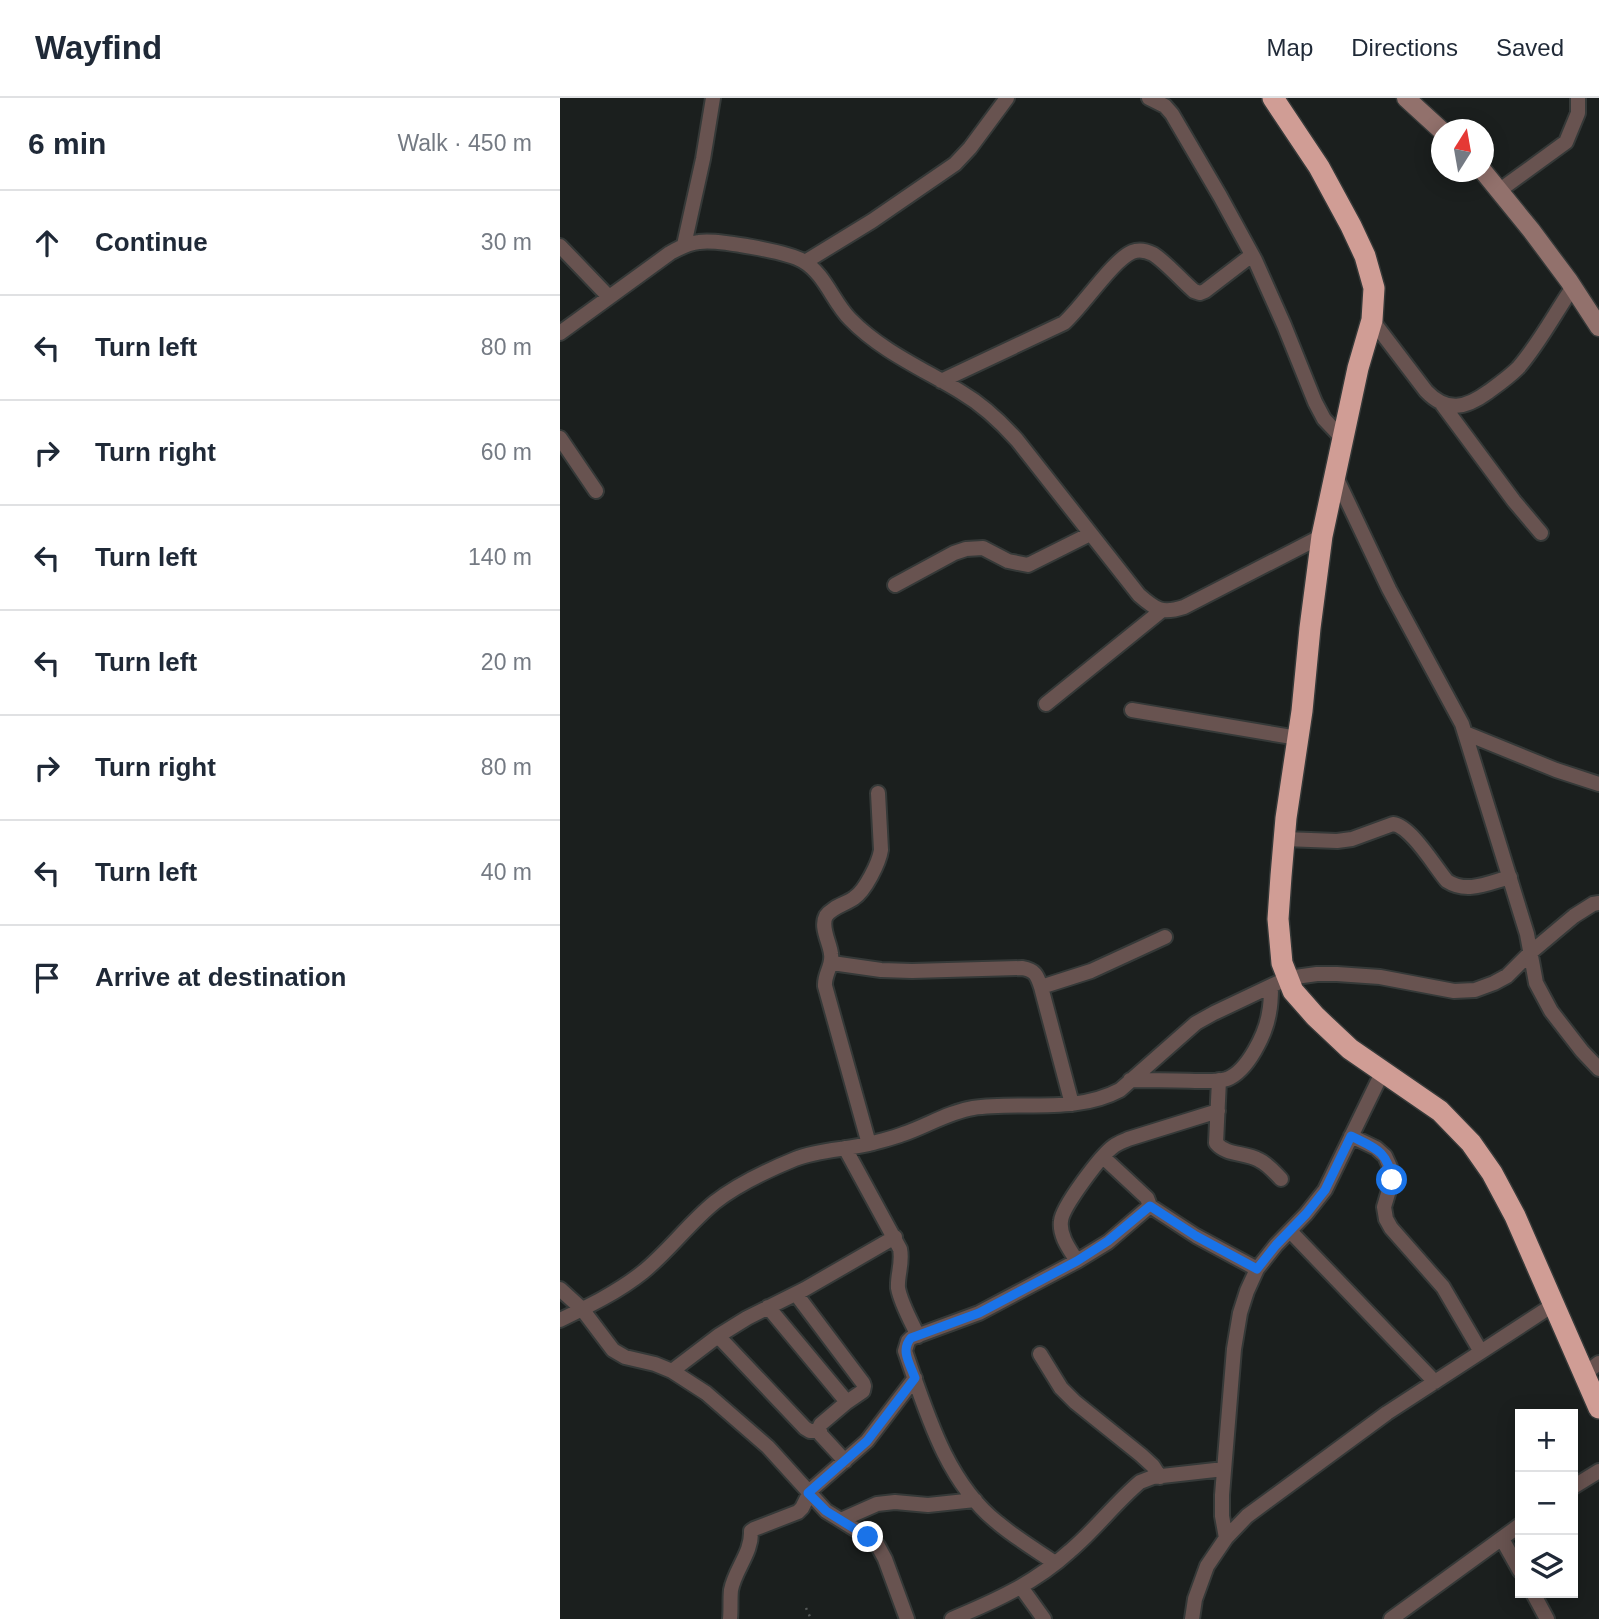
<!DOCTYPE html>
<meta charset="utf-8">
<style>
:root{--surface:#fff;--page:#f2f2f3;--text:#1f2937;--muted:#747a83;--line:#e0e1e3}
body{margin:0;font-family:Arial,sans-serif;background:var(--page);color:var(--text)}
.controls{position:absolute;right:21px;bottom:21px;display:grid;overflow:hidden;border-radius:0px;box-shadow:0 4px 18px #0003}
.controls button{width:63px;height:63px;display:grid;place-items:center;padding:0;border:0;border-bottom:2px solid var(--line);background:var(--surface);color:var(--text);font:35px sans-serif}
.compass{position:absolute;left:871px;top:21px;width:63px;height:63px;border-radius:50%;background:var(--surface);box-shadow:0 4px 18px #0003;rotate:11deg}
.stop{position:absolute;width:21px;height:21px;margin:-16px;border:5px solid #1a73e8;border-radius:50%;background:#fff}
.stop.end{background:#1a73e8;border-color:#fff;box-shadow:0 2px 7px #0008}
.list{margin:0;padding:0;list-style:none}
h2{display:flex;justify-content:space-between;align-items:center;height:91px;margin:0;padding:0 28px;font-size:30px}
h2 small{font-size:23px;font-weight:400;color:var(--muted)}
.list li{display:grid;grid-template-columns:46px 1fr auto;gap:21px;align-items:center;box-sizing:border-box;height:105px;padding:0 28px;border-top:2px solid var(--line)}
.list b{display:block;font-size:26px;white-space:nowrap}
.list em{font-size:23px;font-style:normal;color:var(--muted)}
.icon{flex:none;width:38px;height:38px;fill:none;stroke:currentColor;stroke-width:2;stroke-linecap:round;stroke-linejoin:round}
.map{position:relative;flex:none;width:1039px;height:1521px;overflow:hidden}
header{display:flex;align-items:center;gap:42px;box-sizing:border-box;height:98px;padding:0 35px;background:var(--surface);border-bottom:2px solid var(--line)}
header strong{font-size:33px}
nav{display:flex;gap:38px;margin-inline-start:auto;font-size:24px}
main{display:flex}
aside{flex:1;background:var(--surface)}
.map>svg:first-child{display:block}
</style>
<header>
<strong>Wayfind</strong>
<nav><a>Map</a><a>Directions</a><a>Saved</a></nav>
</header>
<main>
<aside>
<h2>6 min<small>Walk · 450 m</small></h2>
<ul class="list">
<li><svg class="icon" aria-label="ahead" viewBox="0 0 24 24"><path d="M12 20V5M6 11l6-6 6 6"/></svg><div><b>Continue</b></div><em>30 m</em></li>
<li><svg class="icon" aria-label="left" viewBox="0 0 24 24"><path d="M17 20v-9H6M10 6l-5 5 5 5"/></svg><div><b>Turn left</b></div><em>80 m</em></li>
<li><svg class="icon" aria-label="right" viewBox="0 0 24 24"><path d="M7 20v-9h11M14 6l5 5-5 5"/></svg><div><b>Turn right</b></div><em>60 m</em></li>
<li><svg class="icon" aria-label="left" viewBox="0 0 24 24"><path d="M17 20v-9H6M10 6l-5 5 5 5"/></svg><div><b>Turn left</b></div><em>140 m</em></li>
<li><svg class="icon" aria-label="left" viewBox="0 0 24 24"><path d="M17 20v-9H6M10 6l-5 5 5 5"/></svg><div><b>Turn left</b></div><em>20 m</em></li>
<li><svg class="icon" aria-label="right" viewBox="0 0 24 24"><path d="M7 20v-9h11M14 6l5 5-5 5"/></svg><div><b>Turn right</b></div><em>80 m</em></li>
<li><svg class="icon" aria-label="left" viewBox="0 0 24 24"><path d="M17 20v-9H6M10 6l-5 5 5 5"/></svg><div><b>Turn left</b></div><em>40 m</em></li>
<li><svg class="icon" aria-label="arrive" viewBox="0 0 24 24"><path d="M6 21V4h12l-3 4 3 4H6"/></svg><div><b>Arrive at destination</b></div></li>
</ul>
</aside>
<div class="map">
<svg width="1039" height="1521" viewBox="0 0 1039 1521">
<rect width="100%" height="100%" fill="#1b1f1e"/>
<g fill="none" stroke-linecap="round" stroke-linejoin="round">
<defs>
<path id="street" d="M589,0L605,8L612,16L660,98L695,162L724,227L755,304L764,321L783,341
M940,92L1006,44L1018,15V0
M124,147L143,61L153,0
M0,148L49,199
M245,164L312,123L395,66L410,50L447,0
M812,222L866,293C887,315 906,310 928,294C939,286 949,279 958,270C979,246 995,215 1013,189
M0,235L110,155C119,150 128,145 139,144C157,141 228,154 243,163C265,176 273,204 290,221C321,253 363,271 401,294C423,307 440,323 457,342L579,497C596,512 602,516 624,509L762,438
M381,283L504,225C523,208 553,162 572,154C579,151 587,153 593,156C606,164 622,183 634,193L640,195L645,193L692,157
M882,306L954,403L981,435
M0,340L36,393
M775,377L829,491L902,626L967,836L976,885L991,913L1022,953L1039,971
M335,487L394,455L406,451L423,450L448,463L468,467L530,436
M486,606L601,513
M572,612L738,640
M905,635L996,672L1039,686
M724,741L777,743L792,741L833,726C851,728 875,769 887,783C907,796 928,785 950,779
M272,865L321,872L352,873L462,870C475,872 477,877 481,889L512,1006
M481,889L531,873L605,839
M570,982C592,982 613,982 635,983C645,983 657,984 667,981C688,973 706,935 709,915C711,906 711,897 711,888
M659,982L656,1045C667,1058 685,1054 699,1062C708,1066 715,1075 721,1081
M791,1038L816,1050L825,1058L830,1069L832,1082L824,1109L826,1121L831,1130L883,1189L921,1254
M309,1046L265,888C264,876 273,868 271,856C270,845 260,829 266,818C272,809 286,806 294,800C305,793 319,765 321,752L318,695
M285,1050L340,1151C343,1165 337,1177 338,1190C341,1206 351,1223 358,1238
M590,1108L636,1138L697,1171
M730,1133L875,1284
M517,1163L548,1144L590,1108L587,1100L543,1059
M0,1191L22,1211L53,1252L65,1259L95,1266L112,1273L146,1295L208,1349L266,1413L308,1439L318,1448L325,1461L347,1521
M236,1196L303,1285L304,1288L303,1293L287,1304
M208,1209L287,1304L261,1326L259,1330L261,1337L285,1363
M0,1222C29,1208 58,1194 83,1174C109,1153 129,1125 155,1104C178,1086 208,1072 235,1061C260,1051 287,1052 313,1045C323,1042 333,1040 343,1036C367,1028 388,1014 413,1010C461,1003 515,1016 560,992L636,925L654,915L728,880L757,876H777L820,879L894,893L915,892L934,885L947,878L970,855L1014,818L1033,806L1039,805
M158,1238L187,1220L245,1191L335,1139
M480,1256L501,1290L515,1304L581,1357L593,1368L600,1379
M112,1273L158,1238L245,1330L250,1333H260
M1024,1276L1039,1265
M1013,1389L1039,1373
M281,1422L317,1406L335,1404L368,1407L415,1402
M666,1440L662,1418V1397L674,1251L680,1215L687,1193L697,1171L716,1147L746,1116L765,1092L823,973
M942,1441L960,1473
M495,1465C476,1452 456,1440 438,1425C386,1384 366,1313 345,1253L348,1243L351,1240L419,1215L517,1163C510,1152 499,1138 501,1123C502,1109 541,1057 554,1048C558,1045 564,1043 568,1041L658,1013
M461,1489L484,1521
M973,1495L987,1521
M170,1521C171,1512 170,1501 171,1492C175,1471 192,1455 191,1433L194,1431L238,1414L242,1410L251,1392L307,1343L355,1280
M392,1521C435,1503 475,1485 510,1453C535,1432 555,1405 580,1384L593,1379L664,1371
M632,1521L635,1501L647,1468L666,1440L687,1418L827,1315L993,1207
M831,1521L960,1427"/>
<path id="secondary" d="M846,0L881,32
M923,73L971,132L1009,183L1039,229"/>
<path id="highway" d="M713,0L759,69L791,128L805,158L814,190L812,222L798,270L762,438L750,530L742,613L726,720L721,778L718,821L722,865L733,893L755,918L790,951L880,1013L911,1045L932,1075L955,1118L1039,1310"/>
</defs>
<!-- street casing -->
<use href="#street" stroke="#353938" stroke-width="18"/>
<!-- secondary casing -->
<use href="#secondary" stroke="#353938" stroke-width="21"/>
<!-- highway casing -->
<use href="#highway" stroke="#353938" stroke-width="24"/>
<!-- path -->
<path stroke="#565a59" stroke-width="2.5" stroke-dasharray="2 5" stroke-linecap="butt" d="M246,1510L251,1521"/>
<!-- street -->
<use href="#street" stroke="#685350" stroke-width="14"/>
<!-- secondary -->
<use href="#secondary" stroke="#92716c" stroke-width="18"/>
<!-- highway -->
<use href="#highway" stroke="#d09d95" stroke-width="21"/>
</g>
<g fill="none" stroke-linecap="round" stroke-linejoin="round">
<!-- route -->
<path stroke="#1a73e8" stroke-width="9" d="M308,1439L266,1413L248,1395L307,1343L355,1280C350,1266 340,1252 351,1240L419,1215L517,1163L548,1143L590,1108L636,1138L697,1171L716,1147L746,1116L765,1092L791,1038C815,1050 828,1053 832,1082"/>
</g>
</svg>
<div class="controls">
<button>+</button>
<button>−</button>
<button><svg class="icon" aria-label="layers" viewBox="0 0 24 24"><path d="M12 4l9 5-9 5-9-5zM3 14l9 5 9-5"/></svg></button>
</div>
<svg class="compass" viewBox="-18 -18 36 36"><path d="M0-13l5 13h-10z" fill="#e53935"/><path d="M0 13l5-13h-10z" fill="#747a83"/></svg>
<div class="stop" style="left:832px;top:1082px"></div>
<div class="stop end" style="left:308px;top:1439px"></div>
</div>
</main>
